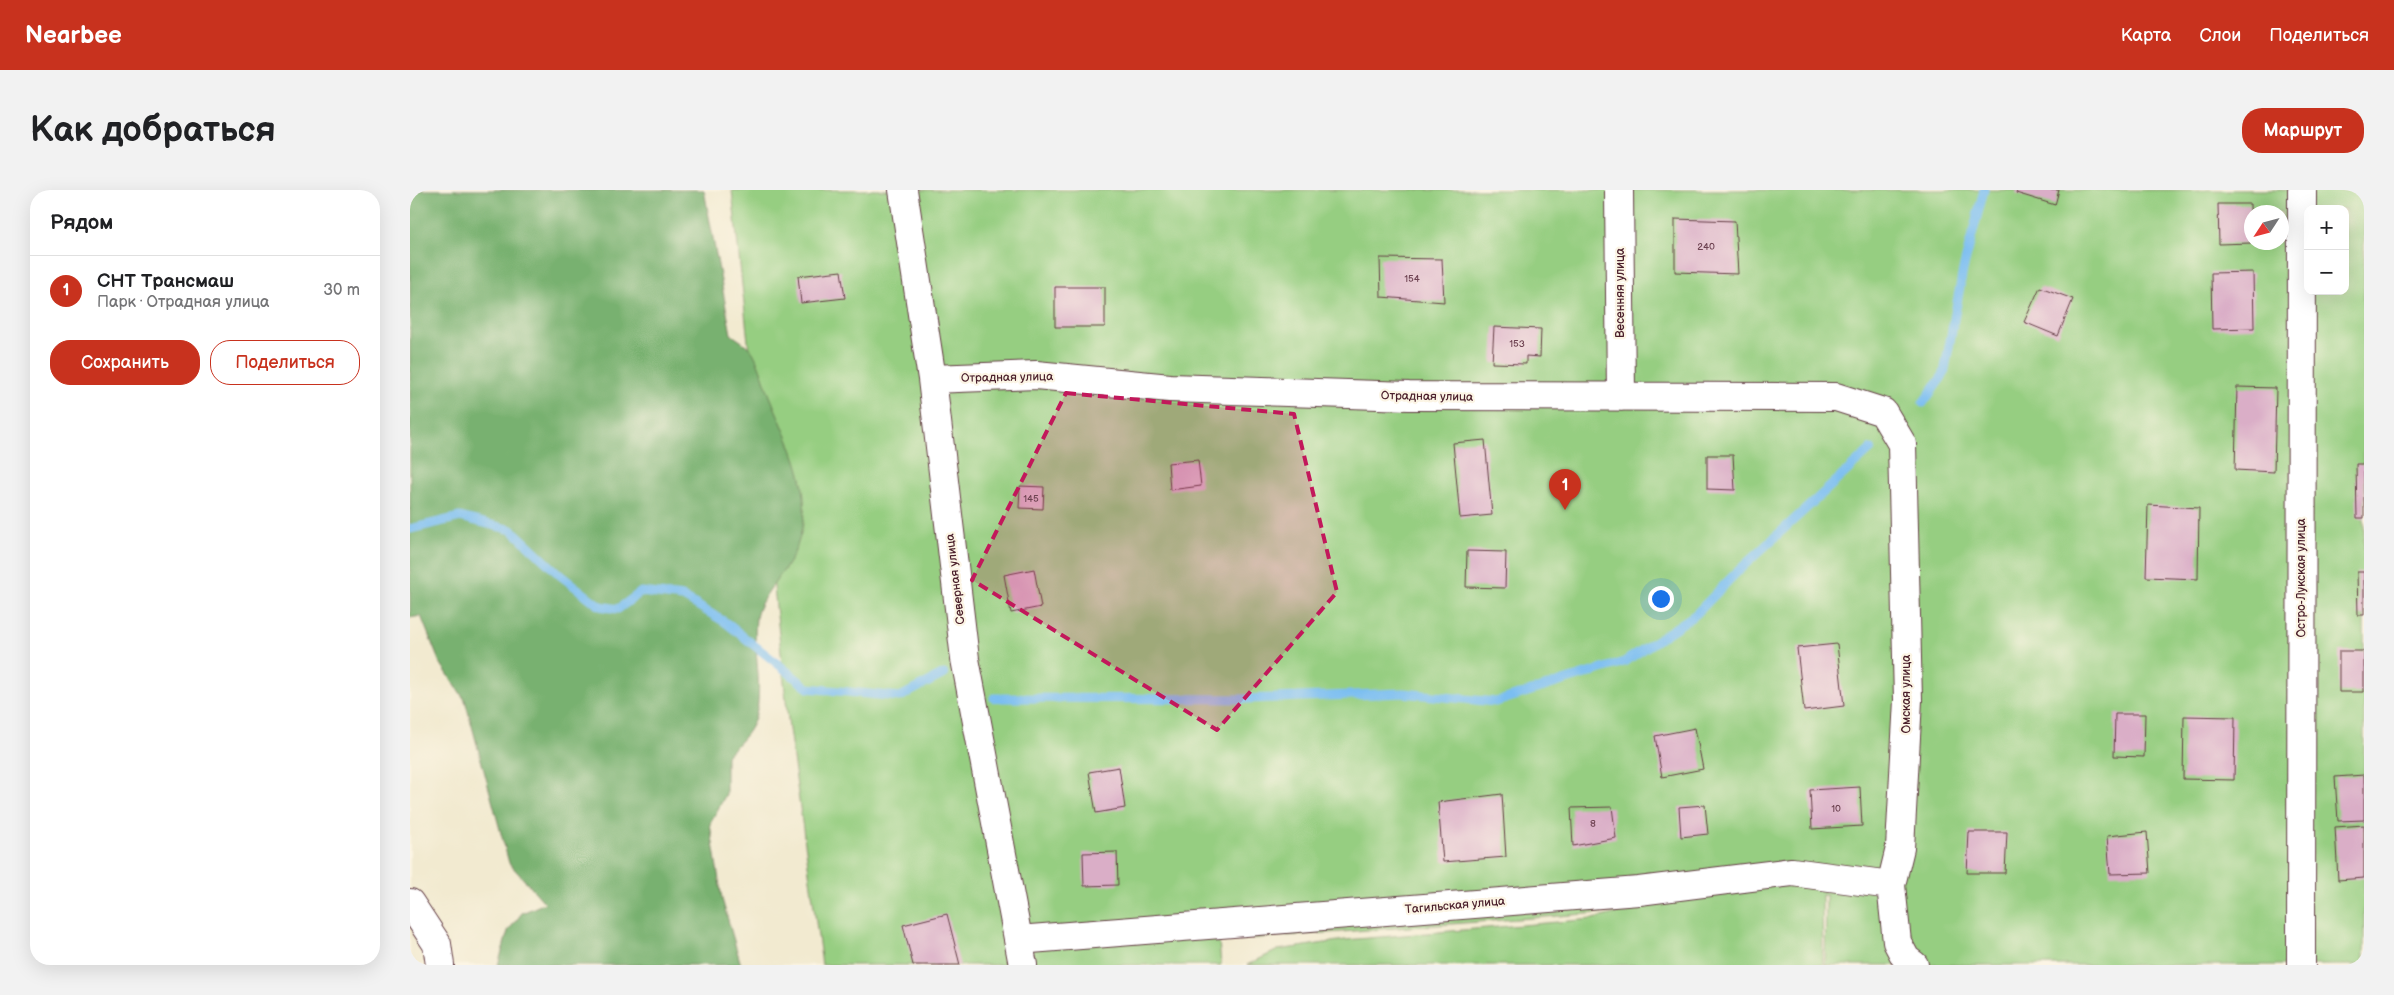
<!DOCTYPE html>
<html lang="ru">
<meta charset="utf-8">
<style>
:root{--surface:#fff;--page:#f2f2f2;--text:#202124;--muted:#757577;--line:#e0e0e0;--accent:#c8321e}
body{margin:0;font-family:"Balsamiq Sans",sans-serif;background:var(--page);color:var(--text)}
.controls{position:absolute;right:15px;top:15px;display:grid;overflow:hidden;border-radius:10px;box-shadow:0 5px 20px #0002}
.controls button{width:45px;height:45px;display:grid;place-items:center;padding:0;border:0;border-bottom:1px solid var(--line);background:var(--surface);color:var(--text);font:25px sans-serif}
.compass{position:absolute;left:1834px;top:15px;width:45px;height:45px;border-radius:50%;background:var(--surface);box-shadow:0 5px 20px #0002;rotate:234deg}
.you{position:absolute;left:1250px;top:408px;width:18px;height:18px;margin:-12px;border:4px solid #fff;border-radius:50%;background:#1a73e8;box-shadow:0 0 0 8px #1a73e833}
.badge{display:grid;place-items:center;width:32px;height:32px;border-radius:50%;background:var(--accent);color:#fff;font-size:16px;font-weight:700}
.pin{position:absolute;translate:-50% -41px;filter:drop-shadow(0 1px 2px #0008)}
.pin::after{content:'';position:absolute;top:26px;width:18px;height:15px;background:inherit;clip-path:polygon(0 0,100% 0,50% 100%)}
.list{margin:0;padding:0;list-style:none}
h2{display:flex;justify-content:space-between;align-items:center;height:65px;margin:0;padding:0 20px;font-size:21px}
h2 small{font-size:16px;font-weight:400;color:var(--muted)}
.list li{display:grid;grid-template-columns:32px 1fr auto;gap:15px;align-items:center;box-sizing:border-box;height:70px;padding:0 20px;border-top:1px solid var(--line)}
.list b{display:block;font-size:19px;white-space:nowrap}
.list p{margin:0;font-size:16px;white-space:nowrap;color:var(--muted)}
.list em{font-size:16px;font-style:normal;color:var(--muted)}
.actions{display:flex;gap:10px;padding:15px 20px}
.actions a{flex:1;padding:11px 0;border:1px solid var(--accent);border-radius:20px;text-align:center;font-size:18px;color:var(--accent)}
.actions .main{background:var(--accent);color:#fff}
.map{position:relative;flex:none;width:1954px;height:775px;overflow:hidden;border-radius:20px}
header{display:flex;align-items:center;gap:30px;box-sizing:border-box;height:70px;padding:0 25px;background:var(--accent);color:#fff}
header strong{font-size:24px}
nav{display:flex;gap:28px;margin-inline-start:auto;font-size:18px}
.intro{display:flex;align-items:center;justify-content:space-between;box-sizing:border-box;height:120px;padding:0 30px}
h1{margin:0;font-size:35px}
.button{padding:12px 22px;border-radius:20px;background:var(--accent);color:#fff;font-size:18px;font-weight:700}
main{display:flex;gap:30px;padding:0 30px}
aside{flex:1;background:var(--surface);border-radius:20px;box-shadow:0 5px 20px #0002}
.map>svg:first-child{display:block}
</style>
<header>
<strong>Nearbee</strong>
<nav><a>Карта</a><a>Слои</a><a>Поделиться</a></nav>
</header>
<div class="intro"><h1>Как добраться</h1><a class="button">Маршрут</a></div>
<main>
<aside>
<h2>Рядом<small></small></h2>
<ul class="list">
<li><span class="badge">1</span><div><b>СНТ Трансмаш</b><p>Парк · Отрадная улица</p></div><em>30 m</em></li>
</ul>
<div class="actions"><a class="main">Сохранить</a><a>Поделиться</a></div>
</aside>
<div class="map">
<svg width="1954" height="775" viewBox="0 0 1954 775">
<rect width="100%" height="100%" fill="#fcf5e5"/>
<filter id="ink" filterUnits="userSpaceOnUse"><feTurbulence type="fractalNoise" baseFrequency=".02" numOctaves="2"/><feDisplacementMap in="SourceGraphic" scale="10" xChannelSelector="R" yChannelSelector="G"/><feConvolveMatrix kernelMatrix="1 2 1 2 8 2 1 2 1" color-interpolation-filters="sRGB"/></filter>
<filter id="wash" filterUnits="userSpaceOnUse"><feTurbulence type="fractalNoise" baseFrequency=".0096" numOctaves="4" result="noise"/><feDisplacementMap in="SourceGraphic" scale="20" xChannelSelector="R" yChannelSelector="G"/><feGaussianBlur stdDeviation="1.12" result="paint"/><feColorMatrix in="noise" values="0 0 0 0 0 0 0 0 0 0 0 0 0 0 0 0 0 1.4 0 .05"/><feComposite in="paint" operator="in"/></filter>
<g filter="url(#wash)">
<rect width="100%" height="100%" fill="#f2ead0"/>
<!-- green -->
<path fill="#96ce81" stroke="#707656" fill-rule="evenodd" d="M322,0H1954V775H1415L1416,705H1412L1413,775H837L868,760L935,750L1183,729L1216,721L809,751L811,775H412L379,539ZM1898,19H1935V101H1898ZM1842,22H1872V52H1842Z"/>
<!-- forest -->
<path fill="#78b16f" stroke="#61684d" d="M0,0H294L321,144C327,149 337,154 342,161C347,167 356,196 360,206C381,259 409,303 385,361C376,383 348,408 346,429C342,462 357,508 341,537C335,548 324,557 316,566V604L300,634L312,709L331,775H88L98,741L112,723L135,713L99,673L55,510L29,471L11,426L0,428Z"/>
<g fill="none" stroke-linecap="round" stroke-linejoin="round">
<!-- stream -->
<path stroke="#7abef1" stroke-width="9" d="M1513,213L1534,184L1553,80L1574,0
M0,339L50,327L102,340L150,385L190,416L208,419L231,402L273,407L315,432L398,498L490,507L534,484
M584,508L837,509L993,503L1086,512L1214,472L1286,424L1327,382L1461,259"/>
</g>
<g id="blocks">
<!-- building -->
<path fill="#daaec7" d="M1607,0H1649L1645,15L1606,3Z
M1808,14H1840L1841,53L1809,54Z
M1265,29L1325,31L1328,84L1265,82Z
M970,68L1032,69L1034,112L971,107Z
M431,81L435,108L391,113L388,86Z
M1843,82L1844,138L1802,139L1801,83Z
M645,97H695V137H645Z
M1630,97L1663,109L1648,146L1614,132Z
M1084,137L1131,139L1130,167L1116,166V174L1082,173Z
M1827,197L1866,198L1864,282L1825,280Z
M1075,250L1082,325L1050,328L1043,253Z
M1297,265H1323L1325,300L1297,299Z
M788,270L791,296L760,300L758,273Z
M1946,274H1954V328H1947Z
M610,296L634,297L633,319L609,318Z
M1738,315L1789,318L1788,389L1736,387Z
M1057,361L1096,362L1095,398L1056,397Z
M624,379L631,417L601,423L594,385Z
M1947,382H1954V425H1948Z
M1427,454L1434,516L1394,521L1387,458Z
M1929,461H1954V502H1929Z
M1705,524H1735L1734,567L1704,566Z
M1774,526L1825,527L1824,590L1773,589Z
M1285,538L1293,579L1252,587L1245,546Z
M709,577L715,618L686,623L679,582Z
M1954,585V630L1928,631L1925,587Z
M1450,597L1452,636L1402,639L1400,600Z
M1092,604L1096,667L1033,672L1028,612Z
M1295,615L1298,644L1271,647L1269,617Z
M1202,617L1206,648L1163,656L1161,618Z
M1954,635V688L1928,690L1925,637Z
M1559,642H1597L1595,683H1557Z
M1737,642L1740,683L1700,684L1697,646Z
M707,662L708,695L674,696L673,663Z
M537,724L550,775H503L493,735Z"/>
</g>
</g>
<g filter="url(#ink)">
<use href="#blocks" fill-opacity="0" stroke="#633d44" stroke-width="1"/>
<g fill="none" stroke-linecap="round" stroke-linejoin="round">
<defs>
<path id="minor" d="M493,0L522,189L555,469L613,775
M1209,0L1211,207
M522,189L626,185L760,198L999,206L1426,207L1473,222L1492,254L1498,510L1490,658L1481,695L1487,752L1496,769L1504,775
M0,713L27,754L30,775
M608,750L1229,701L1382,682L1481,695
M1891,775L1892,0"/>
</defs>
<!-- minor casing -->
<use href="#minor" stroke="#633d44" stroke-width="30"/>
<!-- minor -->
<use href="#minor" stroke="#fff" stroke-width="28"/>
</g>
</g>
<!-- marked area -->
<path fill="#c2185b" fill-opacity="0.2" stroke="#c2185b" stroke-width="4" stroke-dasharray="10 6" stroke-linejoin="round" d="M656,203L884,224L927,402L807,540L562,390Z"/>
<g text-anchor="middle" stroke-width="4.5" stroke-linejoin="round" paint-order="stroke">
<!-- number labels -->
<g font-size="10" fill="#6e4352">
<text x="1296" y="60">240</text>
<text x="1002" y="92">154</text>
<text x="1107" y="157">153</text>
<text x="621" y="312">145</text>
<text x="1426" y="622">10</text>
<text x="1183" y="637">8</text>
</g>
<!-- street labels -->
<g font-size="12" fill="#4a1f2b" stroke="#fcf5e5">
<text transform="translate(1210 103) rotate(-90)" y="4">Весенняя улица</text>
<text transform="translate(597 187) rotate(-1)" y="4">Отрадная улица</text>
<text transform="translate(1017 206) rotate(1)" y="4">Отрадная улица</text>
<text transform="translate(1891 388) rotate(-90)" y="4">Остро-Лукская улица</text>
<text transform="translate(545 389) rotate(-97)" y="4">Северная улица</text>
<text transform="translate(1496 504) rotate(-90)" y="4">Омская улица</text>
<text transform="translate(1045 715) rotate(-5)" y="4">Тагильская улица</text>
</g>
</g>
</svg>
<div class="controls">
<button>+</button>
<button>−</button>
</div>
<svg class="compass" viewBox="-18 -18 36 36"><path d="M0-13l5 13h-10z" fill="#e53935"/><path d="M0 13l5-13h-10z" fill="#757577"/></svg>
<div class="you"></div>
<div class="pin badge" style="left:1155px;top:320px">1</div>
</div>
</main>
